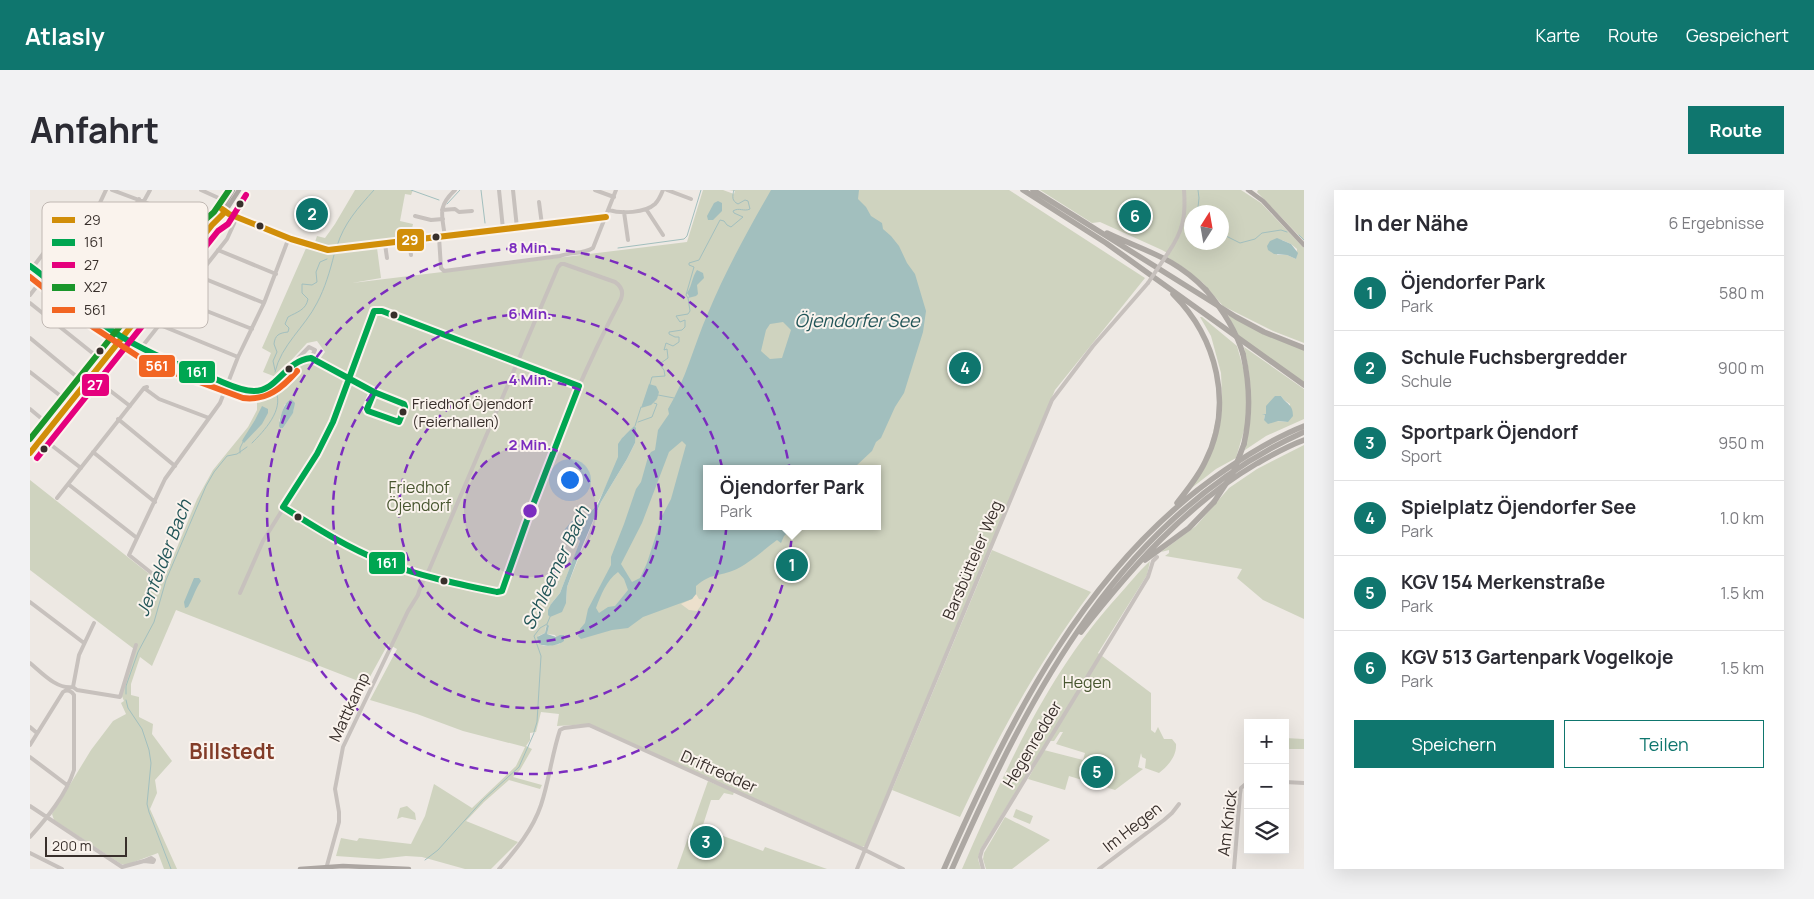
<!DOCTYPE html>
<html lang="de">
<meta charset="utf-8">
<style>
:root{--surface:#fff;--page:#f2f2f3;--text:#2b2b33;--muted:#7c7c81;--line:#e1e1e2;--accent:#0f766e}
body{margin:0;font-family:Manrope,sans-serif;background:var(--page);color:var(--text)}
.controls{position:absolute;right:15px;bottom:15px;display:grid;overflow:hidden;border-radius:0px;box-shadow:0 5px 20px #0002}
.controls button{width:45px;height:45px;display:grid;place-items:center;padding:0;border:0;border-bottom:1px solid var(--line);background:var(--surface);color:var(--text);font:25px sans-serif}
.compass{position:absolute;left:1154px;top:15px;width:45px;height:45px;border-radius:50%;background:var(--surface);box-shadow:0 5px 20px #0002;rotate:11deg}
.scale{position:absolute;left:15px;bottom:12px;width:82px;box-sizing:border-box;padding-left:5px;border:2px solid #382f2b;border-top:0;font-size:14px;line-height:18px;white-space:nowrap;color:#382f2b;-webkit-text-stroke:4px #faf3ed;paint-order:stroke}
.you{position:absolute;left:539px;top:289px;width:18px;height:18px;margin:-12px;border:4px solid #fff;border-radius:50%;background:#1a73e8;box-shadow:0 0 0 8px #1a73e833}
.badge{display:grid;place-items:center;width:32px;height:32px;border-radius:50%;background:var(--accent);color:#fff;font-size:16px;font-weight:700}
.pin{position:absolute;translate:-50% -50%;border:2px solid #fff;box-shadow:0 1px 5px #0006}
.popup{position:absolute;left:673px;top:275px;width:178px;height:65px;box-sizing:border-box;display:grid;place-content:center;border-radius:0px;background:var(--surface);filter:drop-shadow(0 1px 4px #0005);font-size:16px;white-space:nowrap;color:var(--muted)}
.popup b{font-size:19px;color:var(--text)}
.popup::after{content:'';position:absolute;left:50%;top:100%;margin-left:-10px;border:10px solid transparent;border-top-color:var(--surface)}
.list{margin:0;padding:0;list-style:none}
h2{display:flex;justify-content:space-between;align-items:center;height:65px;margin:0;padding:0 20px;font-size:21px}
h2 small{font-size:16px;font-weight:400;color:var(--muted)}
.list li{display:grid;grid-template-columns:32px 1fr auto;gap:15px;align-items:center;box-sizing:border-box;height:75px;padding:0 20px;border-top:1px solid var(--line)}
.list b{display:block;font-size:19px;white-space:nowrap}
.list p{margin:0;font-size:16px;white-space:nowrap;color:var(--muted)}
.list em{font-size:16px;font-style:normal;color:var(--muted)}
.actions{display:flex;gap:10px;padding:15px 20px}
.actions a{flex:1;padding:11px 0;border:1px solid var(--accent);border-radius:0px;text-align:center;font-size:18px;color:var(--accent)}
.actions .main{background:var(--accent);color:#fff}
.icon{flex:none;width:28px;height:28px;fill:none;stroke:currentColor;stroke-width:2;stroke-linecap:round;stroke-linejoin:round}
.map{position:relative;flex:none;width:1274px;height:679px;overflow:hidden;border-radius:0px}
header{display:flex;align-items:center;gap:30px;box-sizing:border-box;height:70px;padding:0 25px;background:var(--accent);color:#fff}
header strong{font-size:24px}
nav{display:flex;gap:28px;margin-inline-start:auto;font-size:18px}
.intro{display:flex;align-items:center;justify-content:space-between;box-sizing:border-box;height:120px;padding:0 30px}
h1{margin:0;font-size:35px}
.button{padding:12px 22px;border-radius:0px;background:var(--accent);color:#fff;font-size:18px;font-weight:700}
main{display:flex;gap:30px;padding:0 30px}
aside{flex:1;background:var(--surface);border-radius:0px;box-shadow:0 5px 20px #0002}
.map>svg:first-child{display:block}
</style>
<header>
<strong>Atlasly</strong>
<nav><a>Karte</a><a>Route</a><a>Gespeichert</a></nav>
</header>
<div class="intro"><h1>Anfahrt</h1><a class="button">Route</a></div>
<main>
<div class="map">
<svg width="1274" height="679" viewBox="0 0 1274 679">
<rect width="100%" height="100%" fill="#eee9e4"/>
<!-- green -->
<path fill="#cfd3bf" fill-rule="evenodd" d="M325,0H383L381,5L375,4L370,31L383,34L380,48L302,59L284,55L287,46L295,48L305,34Z
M673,0H693L704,4L705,1L699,0H979L1115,88L1025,200L835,656L832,657L560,534L527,536L529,524L511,522L506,542L500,543V550L496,556L502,559L490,580L483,587L512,595L510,599L479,590L454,612L436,631L488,652L461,679H435L392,667L376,666L349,669L306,666L311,648L327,651L329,648L381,654L395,626L404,594L442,618L486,576L495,557L433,541L387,524L340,510L367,459L358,454L336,494L146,420L122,476L110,467L101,494V505L109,507V527L123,534L122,544L142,571L125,590L127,603L120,619L147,679H134L128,663L96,675L91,674L24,630L22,624L61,560L83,531L96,524L91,513L94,511L91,504L104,459L0,380V290L132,394L167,309L183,280L218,237L227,220V205C233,203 241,201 245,197C261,184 263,167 287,173L295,162L287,151L277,153L246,187L233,182L241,163L232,158L277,56C299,66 323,61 347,58L351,88L322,93L657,52ZM255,214L264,217L263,222L253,238L249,231ZM604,236L605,253L597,269L571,312L537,397L536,413L521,414L530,403L548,357L550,351L545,347L542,331C562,328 569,311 577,294C580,286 585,278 588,269C590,262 587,257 591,250C594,245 600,242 604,236ZM677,279H847V336H677ZM516,436H519L517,444L525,445L530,454L514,456L509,454L508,446L515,443Z
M1010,0H1211L1231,13L1274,58V153L1243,141L1193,116L1173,93L1153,77L1137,67L1139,64L1132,60L1070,32L1062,33ZM1162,22H1192V52H1162ZM1252,50L1261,54L1267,59L1266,69L1257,65H1247Z
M1228,0H1274V51L1227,2Z
M1198,125L1274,160V193L1209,146Z
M1170,127H1172L1207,156L1216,188L1218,210L1215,237L1206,268L1186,279L1159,300L1175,277L1192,204L1191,183L1181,146Z
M1214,157L1274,199V229L1236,246L1215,260C1223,221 1223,196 1214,157ZM1251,206L1254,210L1260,214L1258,232L1234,230L1235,225L1233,224H1236Z
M1274,255V429L1233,410L1207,388L1212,379L1135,366L1139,363V360L1131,362L1166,336L1199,298L1227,279Z
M962,360L1061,402C1008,473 967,548 930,627L862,600Z
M1120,371L1117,385L1068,463L1121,503V540L1125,543L1128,537L1134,549H1142L1146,554C1147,566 1138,576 1129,583L1115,578L1116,569L1112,567L1111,563L1108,577L1113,579L1085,600L1039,586L1035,600L998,589L1014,560L1053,570L1055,563L1026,554L1033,542H1030L1024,551H1020L1026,540L1024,539L950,660L948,669L951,679H932C974,583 1017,483 1089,405C1099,394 1109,381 1120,371Z
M1255,548L1274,549V559H1255Z
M678,591L704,602L703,605L694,603L689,610H681L672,638L733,661L735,657L797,679H647Z
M377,616L385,623L386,630L372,627L367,629L370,618Z
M986,619L1003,626L1000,634L983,627Z
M975,627L1020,650L982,679H956L953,669L954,663Z"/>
<!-- sand -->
<path fill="#ece0cc" d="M666,404L669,409L675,410L667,421L659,420L651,414L662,409Z"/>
<!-- water -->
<path fill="#a2bfbe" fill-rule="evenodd" d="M741,0H829L828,9L836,17L841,26L852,33L853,39L861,46L869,56L877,73L885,84L896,121L893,142L874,203L865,217L851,248L846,252L842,261L827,275L826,279H677V336H765L754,346L751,353L747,350C732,361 719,374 702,381C686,387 682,383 666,396V404L662,409L613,427L598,438L582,440L551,449L548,446L550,439L555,433L558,419L581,375V367L594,334L606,299L611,292L618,267L621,262L625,260L628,240L639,224L638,219C656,189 664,155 678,123C696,80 718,40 741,0ZM753,132L761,140L752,168L740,169L731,161L736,140L740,134ZM652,251L656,255L641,309L632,326L617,373L610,388L602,392L591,374L612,333L639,262ZM588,382L594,389L598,400L585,416L578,417L569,423L566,418C571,405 576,391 588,382Z
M688,11L692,13V21L683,30H678L677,26L684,13Z
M1247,48L1261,54L1268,63L1266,69L1257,65L1244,64L1238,60L1237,56L1240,51Z
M667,80L673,83L674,88L667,95L668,104L666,106L658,108L659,106L657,103C662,96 662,87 667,80Z
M619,194L626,196L629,202L627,209L621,215L611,218Z
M1245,206H1251C1257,215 1263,214 1263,226L1258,232L1248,231L1238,234L1234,230L1235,225L1232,224H1236V216Z
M261,209L265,213L263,223L253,238H250L249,236C250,227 253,214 261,209Z
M232,216L238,219V223L232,234L214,253L212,251L213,249L225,230Z
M604,236L606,238L605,253L597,269L571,312L552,357L537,397L536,413L532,422L520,427L518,425V420L521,414L530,403L550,351L545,347L542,351L533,347L535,339L542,331L549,330L557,325L568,314L588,267V254L592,248Z
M164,388H169L171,391C165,400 163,408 158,417L155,418L154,412Z
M517,434L519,436L517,444L526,447L530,445H534V451C528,456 515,457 509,454L507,447L515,443Z"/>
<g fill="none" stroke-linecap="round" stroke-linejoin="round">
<!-- stream -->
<path stroke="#a2bfbe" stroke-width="1" d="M381,0L409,10
M451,0L455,33
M1168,0L1169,8L1168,17L1171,22
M417,14L430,0
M1192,44L1210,53L1225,49L1232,43L1251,40L1257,42
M1269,45L1274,50
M307,56C314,33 328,18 344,0
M588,58L654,49L657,46L671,0
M245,180L243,171L247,162L244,154C245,145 249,143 258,142L259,138L255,134L258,127C267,122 276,120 278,109L272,103V94L282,95L287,92L286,82L290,72L297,69
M245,182C251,155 275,137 287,113C295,98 300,81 304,65
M620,194L622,187L635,186L634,180L630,175L631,173L638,168L637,159L634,160L636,153L643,156L649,152V147H645L639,144V142L652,140L655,137V130L650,132L646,126L658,124L660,121L658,108L656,105L664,77L659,75V73L669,70L690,30L694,31L697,35L701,37L713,27L704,23L703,21C709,17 714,22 720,19L718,11L715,10L708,14C702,11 702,7 704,0
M628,205L644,208
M608,232L622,227L627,214L624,213
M605,236L611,217
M222,253C234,241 254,220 246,202
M210,263V258L213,252
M96,504V496L108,462L124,432L136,390L176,296L184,282L197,266L207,264L217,257
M96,510L98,518L112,539L119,560L121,573L117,614L119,622L141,679
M504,542L507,532L511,466L504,446L510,438L517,434L520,427
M395,670L408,660L453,610L489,577L504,543"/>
<!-- minor -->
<path stroke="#c7c1bd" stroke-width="4" d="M82,0L141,22L179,39
M171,0L193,10
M469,0L473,39
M483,0L487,38
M565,0L584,7
M637,0L661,9
M114,11L120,0
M193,11L198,0
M509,12L512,35
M616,19L633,45
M193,20L199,24C230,37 266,54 298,60L576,27
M412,20L425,19L429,22L442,21
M579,20C591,24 615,23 625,14C629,10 631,5 633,0
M594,22L598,50
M385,26L401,30L413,29
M409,47L411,78L414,81L530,66C541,62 554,64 563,58L586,0
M415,47C412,24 407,17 425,0
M379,51L381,65
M355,54L357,68
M188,60L246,84
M1138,63C1153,41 1156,27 1154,0
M0,76L68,130L87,143L129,168L216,200L227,201L241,196L279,157L285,160L281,168
M3,77L19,56L46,64
M168,86L234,113
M29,91L43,70L76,0
M61,96L79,109H84L112,71L141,22
M0,105L14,87
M149,110L222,139
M0,113L70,169
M47,113L71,80L109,9
M130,135L208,167
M0,148L52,191
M111,158L197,49L207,27
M268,170C286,163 305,180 321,189
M0,182L37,211
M61,186L100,216
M114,198L129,209L179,228
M0,219L18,234
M88,229L145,276
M19,240L18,234L70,169L76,168
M12,248L51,278
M63,262L125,312
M38,294L107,348
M27,308L114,198L117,197
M253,317C303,349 344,372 401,388L467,402L472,401L475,396C506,297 543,200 591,109C594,101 591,96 585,92L534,74H531L528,77L399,380C395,388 390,396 388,405L378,421L313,557L305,599L309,622V632L296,679
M129,389L99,365L135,289L190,213L208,167L234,113L258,50
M210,403L233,351L287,264L303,232L322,184L344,121H352L480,169L549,196
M0,412L54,453
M0,473C11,482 27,500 43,497L47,500L90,507L106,455
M43,497L49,465L64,433
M0,537L7,543
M0,555L33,502C37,499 42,501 44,505V580C36,605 17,628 0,647
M0,567L37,595
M1255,592L1274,593
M0,616L92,677L114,671L123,672L124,670L121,668L114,671
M0,663L32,679
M469,679C486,660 503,639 511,615C519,591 522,564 530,540L534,538L559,535L835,660L873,679
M827,679L1022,210L1063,156L1118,93
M953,679L950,667L952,660L1118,387L1123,371L1127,367
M1069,679L1134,630L1142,623L1149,614
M1204,679L1210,604L1211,598L1218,592"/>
<!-- major -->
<path stroke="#aca6a2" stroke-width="4.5" d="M1218,0L1233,11L1274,55
M185,33L191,28L209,0
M0,263L182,35L203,0
M270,679L313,676L379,679"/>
<!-- highway -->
<path stroke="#ada8a3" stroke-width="5.5" d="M993,0L1076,53L1274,195
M1003,0L1206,127L1234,142L1274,158
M1077,43C1117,62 1144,67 1176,100
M1143,104C1187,148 1204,215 1175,272C1168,287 1157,300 1147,313
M1213,164C1220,195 1221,223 1214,254
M1115,370L1159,338L1184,312
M1051,442C1101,378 1155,316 1226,274C1242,265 1257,256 1274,250
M914,679C980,530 1056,374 1195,280C1220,263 1246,247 1274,236
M922,679C999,505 1091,324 1274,242"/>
<!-- minor-bridge -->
<path stroke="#c7c1bd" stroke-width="4" d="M1118,93L1138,63"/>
<!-- highway-bridge -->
<path stroke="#ada8a3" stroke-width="5.5" d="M1176,100C1192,119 1206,140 1213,164
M1184,312L1203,283L1214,254"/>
<defs>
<path id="bus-1" d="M192,19L199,24L261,49L298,60L576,27
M0,263L182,35L195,22"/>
<path id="bus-2" d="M0,76C29,97 54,122 84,142C113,161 147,175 180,187C194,192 209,201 224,201C248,201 254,171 281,168L344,202
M344,202L374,214L375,217L369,232L338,221L337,219Z
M253,317L287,264L303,232L344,121H352L549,196
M253,317C285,337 316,357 351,371C388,386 428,394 467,402L472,401
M472,401L496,333L549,196"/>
<path id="bus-3" d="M7,268L188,41L198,34L216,5"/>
<path id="bus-4" d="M0,249L175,30L184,22L199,0"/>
<path id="bus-5" d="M0,87L63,137L112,169L126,176L213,208C237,211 252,198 267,181"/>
</defs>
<!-- bus-1 casing -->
<use href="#bus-1" stroke="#faf3ed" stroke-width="10"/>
<!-- bus-2 casing -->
<use href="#bus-2" stroke="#faf3ed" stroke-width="10"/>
<!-- bus-3 casing -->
<use href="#bus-3" stroke="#faf3ed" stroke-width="10"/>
<!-- bus-4 casing -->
<use href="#bus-4" stroke="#faf3ed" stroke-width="10"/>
<!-- bus-5 casing -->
<use href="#bus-5" stroke="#faf3ed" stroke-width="10"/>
<!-- bus-1 -->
<use href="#bus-1" stroke="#d18e09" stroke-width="6"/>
<!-- bus-2 -->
<use href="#bus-2" stroke="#00a651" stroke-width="6"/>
<!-- bus-3 -->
<use href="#bus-3" stroke="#e5007d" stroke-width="6"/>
<!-- bus-4 -->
<use href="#bus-4" stroke="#1a962b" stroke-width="6"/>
<!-- bus-5 -->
<use href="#bus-5" stroke="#f26522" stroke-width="6"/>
</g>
<!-- distance rings -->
<circle cx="500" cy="321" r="66" fill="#7b2cbf" fill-opacity=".12"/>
<g fill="none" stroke="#7b2cbf" stroke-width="2.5" stroke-dasharray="9 6">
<circle cx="500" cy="321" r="66"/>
<circle cx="500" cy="321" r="131"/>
<circle cx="500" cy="321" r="197"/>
<circle cx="500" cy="321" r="263"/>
</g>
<!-- markers -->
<g fill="#382f2b" stroke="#faf3ed" stroke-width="2">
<circle cx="210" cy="14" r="4.5"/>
<circle cx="230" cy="36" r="4.5"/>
<circle cx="406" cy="47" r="4.5"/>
<circle cx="364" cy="125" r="4.5"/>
<circle cx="70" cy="161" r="4.5"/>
<circle cx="259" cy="179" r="4.5"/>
<circle cx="373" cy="222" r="4.5"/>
<circle cx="14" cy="259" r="4.5"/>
<circle cx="268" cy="327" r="4.5"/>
<circle cx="414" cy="391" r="4.5"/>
</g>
<g text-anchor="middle" stroke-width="4" stroke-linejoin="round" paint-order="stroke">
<!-- bus labels -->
<g font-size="15" fill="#382f2b" stroke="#faf3ed" text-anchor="start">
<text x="382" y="219">Friedhof Öjendorf<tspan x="382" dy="18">(Feierhallen)</tspan></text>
</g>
<!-- park labels -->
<g font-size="16" fill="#485630" stroke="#faf3ed">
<text x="389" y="303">Friedhof<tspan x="389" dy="18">Öjendorf</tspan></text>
<text x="1057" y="498">Hegen</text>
</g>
<!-- street labels -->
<g font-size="16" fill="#382f2b" stroke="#faf3ed">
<text transform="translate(942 370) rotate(-67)" y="6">Barsbütteler Weg</text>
<text transform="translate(319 517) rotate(-65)" y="6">Mattkamp</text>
<text transform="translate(1002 554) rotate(-59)" y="6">Hegenredder</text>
<text transform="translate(689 581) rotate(24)" y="6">Driftredder</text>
<text transform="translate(1197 633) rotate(-83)" y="6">Am Knick</text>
<text transform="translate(1102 637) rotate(-38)" y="6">Im Hegen</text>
</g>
<!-- water labels -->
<g font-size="18" font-style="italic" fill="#225558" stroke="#faf3ed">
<text x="827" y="137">Öjendorfer See</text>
<text transform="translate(134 368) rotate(-69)" y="6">Jenfelder Bach</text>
<text transform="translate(526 378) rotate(-65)" y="6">Schleemer Bach</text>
</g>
<!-- district labels -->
<g font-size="21" font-weight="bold" fill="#833c28" stroke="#faf3ed">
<text x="202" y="569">Billstedt</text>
</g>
</g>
<!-- legend -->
<rect x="12" y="12" width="166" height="126" rx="8" fill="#faf3ed" stroke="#c0b8b3" stroke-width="1"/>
<rect x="22" y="27" width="23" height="6" fill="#d18e09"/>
<rect x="22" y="49" width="23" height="7" fill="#00a651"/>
<rect x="22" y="72" width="23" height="6" fill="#e5007d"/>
<rect x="22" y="94" width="23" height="7" fill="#1a962b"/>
<rect x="22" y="117" width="23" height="6" fill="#f26522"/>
<g font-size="14" fill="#382f2b">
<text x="54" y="35">29</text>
<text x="54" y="57">161</text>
<text x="54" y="80">27</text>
<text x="54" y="102">X27</text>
<text x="54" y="125">561</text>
</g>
<circle cx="500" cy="321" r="8" fill="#7b2cbf" stroke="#faf3ed" stroke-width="2.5"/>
<g font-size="15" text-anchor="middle" font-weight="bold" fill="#7b2cbf" stroke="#faf3ed" stroke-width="4" stroke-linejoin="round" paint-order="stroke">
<text x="500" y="63">8 Min.</text>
<text x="500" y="129">6 Min.</text>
<text x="500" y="195">4 Min.</text>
<text x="500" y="260">2 Min.</text>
</g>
<g stroke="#faf3ed" stroke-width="2">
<rect x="366" y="38" width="29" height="24" rx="5" fill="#d18e09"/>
<rect x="108" y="164" width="38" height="24" rx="5" fill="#f26522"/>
<rect x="148" y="170" width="38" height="24" rx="5" fill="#00a651"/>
<rect x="51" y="183" width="29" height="24" rx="5" fill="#e5007d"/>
<rect x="338" y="361" width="38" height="24" rx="5" fill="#00a651"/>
</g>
<g font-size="14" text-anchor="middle" font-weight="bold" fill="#fff">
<text x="380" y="55">29</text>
<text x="127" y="181">561</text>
<text x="167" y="187">161</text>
<text x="65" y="200">27</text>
<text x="357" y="378">161</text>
</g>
</svg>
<div class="controls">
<button>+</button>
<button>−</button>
<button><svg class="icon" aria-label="layers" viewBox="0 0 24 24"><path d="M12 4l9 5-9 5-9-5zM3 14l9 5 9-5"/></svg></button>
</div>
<svg class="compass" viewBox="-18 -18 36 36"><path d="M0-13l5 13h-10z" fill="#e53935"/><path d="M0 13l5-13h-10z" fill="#7c7c81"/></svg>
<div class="scale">200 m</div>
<div class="you"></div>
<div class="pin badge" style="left:762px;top:375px">1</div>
<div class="popup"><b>Öjendorfer Park</b>Park</div>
<div class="pin badge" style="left:282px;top:24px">2</div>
<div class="pin badge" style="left:676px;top:652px">3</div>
<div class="pin badge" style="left:935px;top:178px">4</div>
<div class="pin badge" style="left:1067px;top:582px">5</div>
<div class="pin badge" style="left:1105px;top:26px">6</div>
</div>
<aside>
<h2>In der Nähe<small>6 Ergebnisse</small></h2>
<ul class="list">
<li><span class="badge">1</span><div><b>Öjendorfer Park</b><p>Park</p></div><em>580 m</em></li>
<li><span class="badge">2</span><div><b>Schule Fuchsbergredder</b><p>Schule</p></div><em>900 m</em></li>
<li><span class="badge">3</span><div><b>Sportpark Öjendorf</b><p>Sport</p></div><em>950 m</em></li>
<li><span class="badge">4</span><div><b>Spielplatz Öjendorfer See</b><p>Park</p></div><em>1.0 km</em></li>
<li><span class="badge">5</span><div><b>KGV 154 Merkenstraße</b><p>Park</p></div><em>1.5 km</em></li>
<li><span class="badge">6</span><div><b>KGV 513 Gartenpark Vogelkoje</b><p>Park</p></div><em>1.5 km</em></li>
</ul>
<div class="actions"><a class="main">Speichern</a><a>Teilen</a></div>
</aside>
</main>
